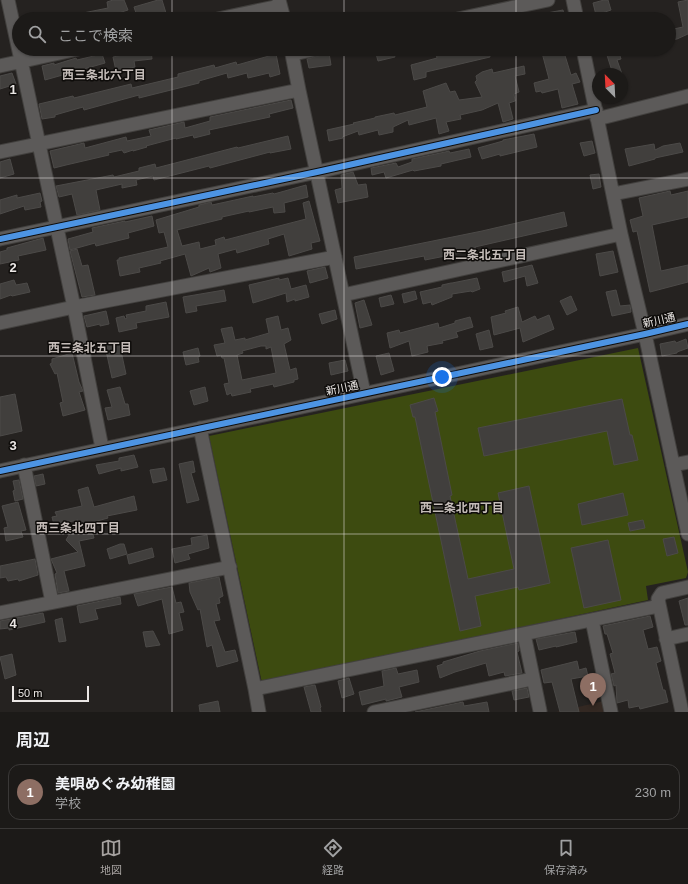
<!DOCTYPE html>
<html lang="ja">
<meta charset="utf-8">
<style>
:root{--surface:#1c1a18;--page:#292725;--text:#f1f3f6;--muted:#a0a1a2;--line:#3a3837;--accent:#a6a2a0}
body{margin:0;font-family:Helvetica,"Noto Sans JP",sans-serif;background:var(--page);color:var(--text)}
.compass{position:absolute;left:592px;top:68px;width:36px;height:36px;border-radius:50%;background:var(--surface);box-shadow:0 1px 3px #0004;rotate:336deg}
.scale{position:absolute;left:12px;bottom:10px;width:77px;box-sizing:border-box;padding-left:4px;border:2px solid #ebe7e5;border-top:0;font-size:11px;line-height:14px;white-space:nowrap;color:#ebe7e5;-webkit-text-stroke:3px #0e0c0a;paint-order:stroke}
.you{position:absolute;left:442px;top:377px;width:14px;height:14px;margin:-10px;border:3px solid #fff;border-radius:50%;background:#1a73e8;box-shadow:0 0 0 6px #1a73e833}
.badge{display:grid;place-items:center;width:26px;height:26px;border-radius:50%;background:var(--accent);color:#fff;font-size:13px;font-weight:700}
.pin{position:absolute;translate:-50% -33px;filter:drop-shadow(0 1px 2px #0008)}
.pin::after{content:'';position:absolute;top:21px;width:14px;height:12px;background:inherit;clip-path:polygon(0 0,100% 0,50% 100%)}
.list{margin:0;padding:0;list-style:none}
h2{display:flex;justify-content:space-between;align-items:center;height:52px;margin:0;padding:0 16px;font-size:17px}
h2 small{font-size:13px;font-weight:400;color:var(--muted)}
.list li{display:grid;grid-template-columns:26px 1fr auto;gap:12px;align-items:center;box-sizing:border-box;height:56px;margin:0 8px 8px;padding:0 8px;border:1px solid var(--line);border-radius:12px}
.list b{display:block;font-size:15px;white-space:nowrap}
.list p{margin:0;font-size:13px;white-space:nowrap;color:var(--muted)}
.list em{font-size:13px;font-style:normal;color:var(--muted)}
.icon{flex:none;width:22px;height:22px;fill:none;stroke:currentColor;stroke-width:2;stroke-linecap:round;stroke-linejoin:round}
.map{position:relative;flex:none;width:688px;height:712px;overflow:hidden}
.search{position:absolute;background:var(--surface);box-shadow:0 1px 3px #0004;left:12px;right:12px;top:12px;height:44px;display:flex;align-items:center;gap:10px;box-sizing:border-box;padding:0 14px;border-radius:22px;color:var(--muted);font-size:15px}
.sheet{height:116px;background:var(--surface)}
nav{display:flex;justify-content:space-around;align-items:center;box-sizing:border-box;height:56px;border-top:1px solid var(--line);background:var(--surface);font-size:11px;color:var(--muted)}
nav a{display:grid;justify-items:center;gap:2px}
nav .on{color:var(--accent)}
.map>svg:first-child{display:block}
</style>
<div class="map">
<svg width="688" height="712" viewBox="0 0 688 712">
<rect width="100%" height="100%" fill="#252220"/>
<!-- built -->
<path fill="#332822" d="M604,701L607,712H556Z"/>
<!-- pitch -->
<path fill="#3d4b10" d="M638,348L688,572L686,578L646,586L648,600L262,683L209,436Z"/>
<!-- building -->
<path fill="#413f3d" stroke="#4c4a48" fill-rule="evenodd" d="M113,0H124L128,10L99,19H73V15L108,8L107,2Z
M158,0H162L166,13L147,19H138L134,7Z
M604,0H608L611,10L596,15L593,3Z
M688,0V34L677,39L669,40V30L683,27L678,2Z
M563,10L565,19H536V15Z
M141,49H151L152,59L134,61L135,67L116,71L113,57L141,51Z
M380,49H392L395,57L378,61L375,50Z
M435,49H470V51L489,49L490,57L426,72V77L414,80L411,65L437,58Z
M541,49H563L571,75L576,73L580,82L572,84L578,104L562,108L558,89L542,93L541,91L536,92L534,83L549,79Z
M605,49H618L621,59L617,60L622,74H613Z
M329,53L331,65L309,68L307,59Z
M102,54L105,63L45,80L42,66L54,63V65L76,58L77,60Z
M276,54L280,74L270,77L269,73L248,78L247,73L228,78L227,73L199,81V83L139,98V95L84,110L83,107L55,115V117L42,119L39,104L73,96L74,98L131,84L132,88L178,77V74L214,65L215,68L236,62L237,65Z
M524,66L525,74L515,76L519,92L514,94L515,101L509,103L513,119L503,122L498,103L482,110L460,115L461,119L446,122L449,131L439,134L436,118L409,125L408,120L393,127V132L379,135L378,130L359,135L358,131L342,137L343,138L329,141L327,130L354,124L353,123L375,118V117L394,113L395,115L427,107L423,91L446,83L450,92L455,91L459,100L482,97L475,82L477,80L476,76L482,72L492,69L493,73Z
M12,73L16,84L0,89V76Z
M291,100L293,108L269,114L270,117L209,130L210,134L194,138L193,135L176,139V138L146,146L147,147L133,151V150L124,153L122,150L108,153L109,155L66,165L54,168L50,151L84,143L85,148L126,137L127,141L151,136L149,130L184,122L185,128L210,121V117Z
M534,134L537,147L500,156V154L482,159L478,148L503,141V140Z
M288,136L291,149L270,153V152L210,168L209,166L154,180L153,176L136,180L137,185L122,188V184L96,190L100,210L77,215L72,194L59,197L56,186L113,175L114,177L139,171V168L155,164L156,168L237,147L238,148Z
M592,141L595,153L584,156L580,143Z
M680,143L683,152L655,158V159L629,166L625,149L654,144L655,150L663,146Z
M469,149L471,157L441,164V166L414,171L413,170L386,178L384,172L372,175L371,168L396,163L398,167L412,162V159L445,152L449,151L450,153Z
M10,159L14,174L0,178V162Z
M353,172L358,185L366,184L368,197L338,203L335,190L342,188L341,175Z
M599,174L601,187L593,189L590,175Z
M306,185L308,197L284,203L285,212L274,213L273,207L249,212V211L222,217V219L177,230L182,246L199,242L200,249L216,245L215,240L224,237L225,240L306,219L303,203L309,201L320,241L311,243L312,249L289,256L284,234L268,239L269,244L237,253L236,249L218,254L221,268L210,272L209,268L191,276L185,254L160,261L161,263L139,268L140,272L120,276L117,260H119V258L168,247L164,232L159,233L156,220L199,207V205L211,202L212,205L253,196V197L273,193L274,194Z
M670,191L671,195L688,191V217L652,225L661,271L688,265V282L650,292L637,231L633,232L630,220L643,216L639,198Z
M40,193L42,201L40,202L41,207L25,210L24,206L0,214V200L17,195V198Z
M564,212L567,226L475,247L476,250L425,260L424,256L356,269L354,257L482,231Z
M152,216L154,226L128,233L129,238L96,246L95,243L70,250L68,239L93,232L92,228L125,221V222Z
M43,238L46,250L18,256L19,260L0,264V252L7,250V248Z
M77,249L82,266L88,265L95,295L82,297L70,251Z
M613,251L618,272L600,276L596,254Z
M532,265L538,283L527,286L525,276L504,282L502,272Z
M325,267L328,278L310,283L307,271Z
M279,278V280L288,278L291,289L306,285L309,297L295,301V299L287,302L286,293L253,303L249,285Z
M477,278L480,289L472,292L471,291L452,294V297L432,305L431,302L423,304L420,292L442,287V285L451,283H452Z
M14,280L16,285L27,283L30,292L12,296L11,295L0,299V284Z
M224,290L226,301L196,306L197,311L186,313L183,297Z
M616,290L620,306L630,305L631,312L612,316L606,292Z
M415,291L417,299L404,303L402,294Z
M391,295L394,304L381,307L379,298Z
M571,296L577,310L567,315L560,301Z
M364,300L372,325L360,328L355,303Z
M166,302L169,317L136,323L137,328L119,332L116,318L124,316L125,319L127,318L126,315L146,311V306Z
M518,307L522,322L535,316L537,320L549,315L554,329L523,342L520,328L494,335L491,317L506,313L505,311Z
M335,310L337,319L322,324L319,314Z
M106,311L109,324L100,326V324L87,327L84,316Z
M278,316L281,330L288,328L291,340L284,344L290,370L296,368L298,379L294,380V382L274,387L273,384L269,385L250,389L251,392L232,396L231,393L227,395L224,384L229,383L224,358H222L221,355L217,356L214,345L225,343L221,329L232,327L235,340L245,338V340L269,333L266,319ZM261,346H266V349L271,347L276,373L242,380L237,355L243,353L242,351Z
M470,317L473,327L456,332L458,337L442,341L443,343L427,346L428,352L412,356L409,341L390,348L387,333L399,330L400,333L438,323L439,328L455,323V321Z
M489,330L493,347L480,350L476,334Z
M686,339L688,348L677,352V353L662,356L660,344L675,341L676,343Z
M119,342L126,374L112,378L105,346Z
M198,348L200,356L198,357L199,362L186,365L183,352Z
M72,353L79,382L83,391L79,392L85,410L63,416L60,403L63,402L57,373L55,374L50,364L52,363V359Z
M389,353L394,371L381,375L376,356Z
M345,360L348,371L331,375L329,363Z
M120,387L125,404H128L130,415L108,420L105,408L112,407L107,390Z
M205,387L208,401L194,405L190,391Z
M15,394L22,431L0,436V397Z
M434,398L438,411L435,412L452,495L450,496L468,579L514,569L498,493L529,486L550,583L519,590L518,587L475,596L481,626L460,631L415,417H413L410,405Z
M622,399L630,435H632L638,460L614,465L607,431L484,456L478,428Z
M134,455L138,467L121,471V468L99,474L96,465L119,461V458Z
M193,461L195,472L191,473L199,500L187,503L179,464Z
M164,468L167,480L153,483L150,470Z
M43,474L45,484L36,486L34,476Z
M19,480L23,499L15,501L13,491L15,490L13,481Z
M88,487L94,507L134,496L137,510L107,516L108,518L90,523L94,538L79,541L85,566L64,571L69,591L58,593L55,574L57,573L51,559L78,552L66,540L78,520L54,525L52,517L57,516L55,512L82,506L78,490Z
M623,493L628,515L582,525L578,504Z
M18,502L26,530L21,531L23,537L6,541L4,528L8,527L2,506Z
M643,520L645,528L630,531L628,523Z
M207,535L209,548L188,554L190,559L175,563L172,549L192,545L191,538Z
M674,537L678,553L667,556L663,539Z
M608,540L621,600L584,608L571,548Z
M120,544H124L127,554L110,559L107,549Z
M152,548L154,557L129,564L127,555Z
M35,559L38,575L19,581L18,579L8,581L6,577L0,578V566Z
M219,577L223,596L219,598L220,603L216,604L220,620L214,621L225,652L235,650L238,661L217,667L212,645L207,647L200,609L198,610L190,592L189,583Z
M172,587L176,603L181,602L184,612L179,613L183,630L169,634L162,599L138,606L134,594Z
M120,597L121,604L95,609L98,619L80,623L77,606Z
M688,598V625H685L679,601Z
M43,613L45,622L9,630V628L0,629V621Z
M650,616L653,627L643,630L648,649L657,647L661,661L656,663L663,690H665L668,702L640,709L639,706L629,708L628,700L617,703L616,685L614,686L611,674L615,673L610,654L613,653L607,634H605L603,626Z
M62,618L66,641L59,642L55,620Z
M153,631L160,645L146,647L143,632Z
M575,632L577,642L556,647V646L539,650L536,639Z
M518,643L519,651L517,652L522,673L505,676L504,672L489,676L486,663L455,672L440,678L437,666L443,664V662L480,651Z
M12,654L16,675L5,679L0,657Z
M577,661L579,670L586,668L588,676L571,679L579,712H560L552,682L544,683L541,670Z
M396,668L398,674L417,670L419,682L399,687L402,697L386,701V699L362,705L359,692L384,686L382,671Z
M349,678L354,694L342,698L338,681Z
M315,685L321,707L320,708L321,712H311L304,687Z
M527,688L529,697L514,700L512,691Z
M218,701L220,712H200L199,705Z
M463,702L464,706L487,702L489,712H415Z"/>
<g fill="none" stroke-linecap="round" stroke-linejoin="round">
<defs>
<path id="minor" d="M8,0L74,307L102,448
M279,0L284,19
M573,0L577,19
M218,19L280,6
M458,19L548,0
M291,49L299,90L364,393
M583,49L621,234L645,334L688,534
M293,54L317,49
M0,66L78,49
M597,119L688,96
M0,152L299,90
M613,194L688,179
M0,239L317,172L596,110
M343,295L621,234
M0,323L74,307L335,257
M200,428L255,689L259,712
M24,465L52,602
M673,465L688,462
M0,471L645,334L688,324
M0,613L230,567
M592,620L611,712
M524,634L540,711
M666,639L688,634
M255,689L659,606
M374,712L532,679
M682,712L658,599L662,593L688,587"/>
</defs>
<!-- minor casing -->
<use href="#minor" stroke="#42403e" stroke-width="15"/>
<!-- minor -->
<use href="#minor" stroke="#5c5a59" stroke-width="13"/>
<defs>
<path id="cycleway" d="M0,239L317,172L596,110
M0,471L645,334L688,324"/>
</defs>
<!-- cycleway casing -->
<use href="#cycleway" stroke="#0e0c0a" stroke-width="8"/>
<!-- cycleway -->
<use href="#cycleway" stroke="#4d94e3" stroke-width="6"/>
</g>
<!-- grid -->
<path fill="none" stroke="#ebe7e5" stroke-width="1" stroke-opacity="0.55" d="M172,0V19M344,0V19M516,0V19M172,49V712M344,49V712M516,49V712M0,178H688M0,356H688M0,534H688"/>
<g text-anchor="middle" stroke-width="3" stroke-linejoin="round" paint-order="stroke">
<!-- street labels -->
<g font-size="11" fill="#ebe7e5" stroke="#0e0c0a">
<text transform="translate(659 320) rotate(-13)" y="4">新川通</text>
<text transform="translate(342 388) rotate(-12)" y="4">新川通</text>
</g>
<!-- neighbourhood labels -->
<g font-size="12" font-weight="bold" fill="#c4bcb8" stroke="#0e0c0a">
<text x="104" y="79">西三条北六丁目</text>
<text x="485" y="259">西二条北五丁目</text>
<text x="90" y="352">西三条北五丁目</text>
<text x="462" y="512">西二条北四丁目</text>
<text x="78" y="532">西三条北四丁目</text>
</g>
</g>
<g font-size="13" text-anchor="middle" font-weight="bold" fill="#ebe7e5" stroke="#0e0c0a" stroke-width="3" stroke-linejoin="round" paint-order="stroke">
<text x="13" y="94">1</text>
<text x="13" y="272">2</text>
<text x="13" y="450">3</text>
<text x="13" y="628">4</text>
</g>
</svg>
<svg class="compass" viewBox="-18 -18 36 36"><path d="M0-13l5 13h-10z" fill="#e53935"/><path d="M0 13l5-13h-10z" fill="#a0a1a2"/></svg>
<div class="scale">50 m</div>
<div class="you"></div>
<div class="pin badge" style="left:593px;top:706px;background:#8d6e63">1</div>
<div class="search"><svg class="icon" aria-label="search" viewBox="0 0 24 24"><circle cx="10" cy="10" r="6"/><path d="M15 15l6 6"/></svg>ここで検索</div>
</div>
<section class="sheet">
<h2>周辺<small></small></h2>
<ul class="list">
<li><span class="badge" style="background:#8d6e63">1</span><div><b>美唄めぐみ幼稚園</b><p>学校</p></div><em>230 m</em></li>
</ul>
</section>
<nav>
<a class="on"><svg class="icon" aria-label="map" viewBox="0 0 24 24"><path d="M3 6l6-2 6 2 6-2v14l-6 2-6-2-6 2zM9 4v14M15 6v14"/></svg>地図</a>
<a><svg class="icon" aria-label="directions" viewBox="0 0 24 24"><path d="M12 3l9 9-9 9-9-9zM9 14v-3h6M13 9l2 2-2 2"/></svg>経路</a>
<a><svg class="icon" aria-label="saved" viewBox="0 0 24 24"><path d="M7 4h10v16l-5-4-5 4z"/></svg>保存済み</a>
</nav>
